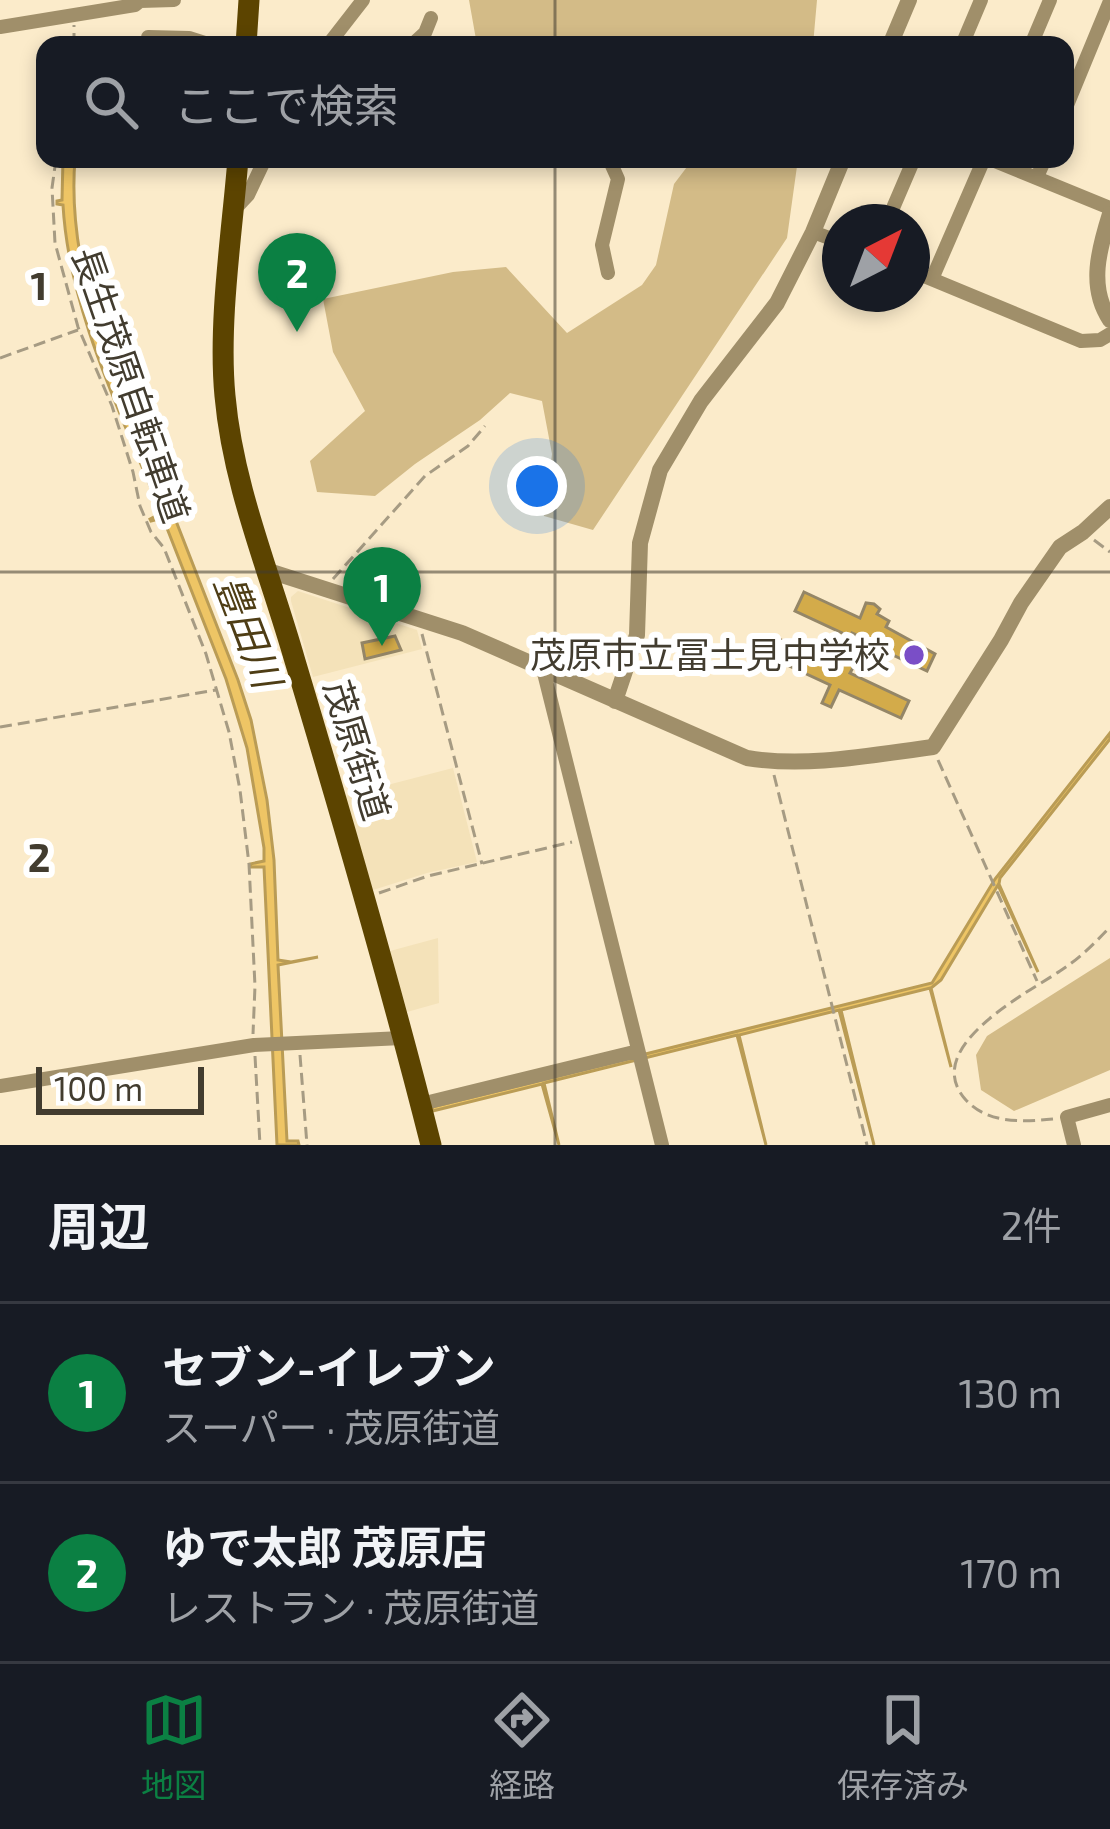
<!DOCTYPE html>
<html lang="ja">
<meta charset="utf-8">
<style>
:root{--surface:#171b24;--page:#242831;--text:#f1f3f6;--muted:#9ea1a6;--line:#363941;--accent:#0b8043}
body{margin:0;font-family:"Exo 2","Noto Sans JP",sans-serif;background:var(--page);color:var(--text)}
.compass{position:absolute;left:822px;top:204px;width:108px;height:108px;border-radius:50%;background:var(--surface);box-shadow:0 6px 18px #0003;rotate:42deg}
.scale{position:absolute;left:36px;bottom:30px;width:168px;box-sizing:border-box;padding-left:12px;border:6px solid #423c2f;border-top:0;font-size:33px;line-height:42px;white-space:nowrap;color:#423c2f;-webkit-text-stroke:9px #fff;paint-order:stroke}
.you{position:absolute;left:537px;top:486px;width:42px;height:42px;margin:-30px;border:9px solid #fff;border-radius:50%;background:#1a73e8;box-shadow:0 0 0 18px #1a73e833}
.badge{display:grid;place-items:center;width:78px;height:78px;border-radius:50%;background:var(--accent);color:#fff;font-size:39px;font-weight:700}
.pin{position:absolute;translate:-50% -99px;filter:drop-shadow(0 3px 6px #0008)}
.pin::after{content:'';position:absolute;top:63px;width:42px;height:36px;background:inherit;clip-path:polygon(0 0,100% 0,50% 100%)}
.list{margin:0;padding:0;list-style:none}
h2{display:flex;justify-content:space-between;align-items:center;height:156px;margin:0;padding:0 48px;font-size:51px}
h2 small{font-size:39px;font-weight:400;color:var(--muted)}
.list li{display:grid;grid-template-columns:78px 1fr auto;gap:36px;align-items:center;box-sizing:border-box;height:180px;padding:0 48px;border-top:3px solid var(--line)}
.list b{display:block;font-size:45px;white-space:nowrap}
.list p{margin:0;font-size:39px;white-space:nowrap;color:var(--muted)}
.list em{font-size:39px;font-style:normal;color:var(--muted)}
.icon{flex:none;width:66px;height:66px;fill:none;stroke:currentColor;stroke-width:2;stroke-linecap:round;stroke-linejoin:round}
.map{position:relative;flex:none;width:1110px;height:1145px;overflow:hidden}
.search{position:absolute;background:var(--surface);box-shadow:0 6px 18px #0003;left:36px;right:36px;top:36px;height:132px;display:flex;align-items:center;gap:30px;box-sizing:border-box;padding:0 42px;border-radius:24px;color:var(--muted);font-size:45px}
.sheet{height:516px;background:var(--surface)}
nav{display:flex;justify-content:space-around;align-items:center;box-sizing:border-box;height:168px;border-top:3px solid var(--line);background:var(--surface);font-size:33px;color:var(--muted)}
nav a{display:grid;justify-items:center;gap:6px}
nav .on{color:var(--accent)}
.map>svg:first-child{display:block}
</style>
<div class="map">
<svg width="1110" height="1145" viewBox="0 0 1110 1145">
<rect width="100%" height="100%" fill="#fbebca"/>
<!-- built -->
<path fill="#f4e2b9" d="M298,591L417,630L422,649L313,677L291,601V597Z
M453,768L477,862L427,873L373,890L345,796Z
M438,938L439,1003L407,1012L390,951Z"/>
<!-- green -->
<path fill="#d3bb87" d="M469,0H817L813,45H477Z
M693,159H798L787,238L593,530L544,516L552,454L542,401L510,393L480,420L415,464L375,496L317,492L310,461L365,411L333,352L323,299L453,272L506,267L567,333L642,285L656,265L674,184Z
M1110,958V1070L1014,1111L981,1090L976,1055L987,1036Z"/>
<!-- water -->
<path fill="#eec565" stroke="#ba9c55" stroke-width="3" d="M63,159H75C71,208 78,256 91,303L238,680L251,720L267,800L274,860L278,960L291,962L318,957L278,965L287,1141H298L299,1145H277L264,867H251L250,864L264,861V848L247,748L226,679L163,518L151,521L150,519L161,513C122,415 69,311 63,205L57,204V201L62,200Z
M1110,733V739L1000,878L999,884L1038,972L998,885L941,980L931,988L951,1067L930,988L841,1010L874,1145L839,1010L739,1035L766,1145L737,1035L544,1083L559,1145L542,1084L433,1111L432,1107L932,983L995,879Z"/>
<!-- building -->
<path fill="#d3ab4a" stroke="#948667" stroke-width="3" d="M804,592L860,618L866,603L874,604L880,609L877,614L889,621L886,627L935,654L927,671L865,642L860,653L878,661L873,671L855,664L850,673L909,701L901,718L839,690L831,707L822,703L830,685L770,657L779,639L835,665L839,646L844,643L851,646L852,643L855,645L859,636L852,633L851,637L795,611Z
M395,636L401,650L365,659L362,643Z"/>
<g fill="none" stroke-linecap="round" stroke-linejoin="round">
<!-- path -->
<path stroke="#a69b83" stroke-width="3" stroke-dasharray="12 6" stroke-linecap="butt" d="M74,45V25
M56,159L52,188L55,243L78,327L112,406L133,472L140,506L151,532L164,548L206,654L229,732L240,790L249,864L255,986L253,1034
M0,358L78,330
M1094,540L1110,552
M333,579L425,476L468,446L485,426
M422,634L482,864
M0,727L216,690
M938,760L1037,981
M774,775L867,1145
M379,893L428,876L572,842
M300,1055L307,1145
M255,1056L260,1145
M1053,1119C1022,1122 987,1124 965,1099C920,1047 1029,992 1060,971C1079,959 1095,943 1110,927"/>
<!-- minor -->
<path stroke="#a08f6a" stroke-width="14" d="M0,27L135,5L140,1L174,0
M148,37L189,38L211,45
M328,45L363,0
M412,45L425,33L431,18
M962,45L981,0
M1031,45L1050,0
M1065,110L1110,1
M990,159L1110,208
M1037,177L1045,159
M234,210L248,195L265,159
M887,222L914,159
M813,232L840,242
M912,271L1081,341L1100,340L1110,334
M608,273L602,245L618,179L609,159
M932,279L984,159
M543,669L662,1145
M0,1086L254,1045L402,1038
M421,1104L638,1051
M1074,1145L1067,1117L1110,1105"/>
<!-- tertiary -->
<path stroke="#a08f6a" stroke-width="16" d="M890,45L909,0
M1110,214C1099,249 1088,287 1110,320
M269,571L462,633L747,758C807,768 872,755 933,747L1001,640L1021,603L1060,547L1083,532L1110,507
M615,701L637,635L640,543L660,470L701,401L777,303L813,232L843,159"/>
<!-- primary -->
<path stroke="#5c4400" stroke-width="21" d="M246,45L249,0
M238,159C232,233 218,323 225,396C233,487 270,573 295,661C343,821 390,982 431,1145"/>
</g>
<!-- grid -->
<path fill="none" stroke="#423c2f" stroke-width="3" stroke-opacity="0.55" d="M555,0V45M555,159V1145M0,572H1110"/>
<!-- markers -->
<circle fill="#7a4ec7" stroke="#fff" stroke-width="4.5" cx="914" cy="655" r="12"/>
<g text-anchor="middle" stroke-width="12" stroke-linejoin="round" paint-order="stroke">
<!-- street labels -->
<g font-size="36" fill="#423c2f" stroke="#fff">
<text transform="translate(131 385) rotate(71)" y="13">長生茂原自転車道</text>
<text transform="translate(357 750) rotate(73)" y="13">茂原街道</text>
</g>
<!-- poi labels -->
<g font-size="36" fill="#423c2f" stroke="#fff" text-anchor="end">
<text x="890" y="668">茂原市立冨士見中学校</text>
</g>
<!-- water labels -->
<g font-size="39" font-style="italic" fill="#4e3d15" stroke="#fff">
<text transform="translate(248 631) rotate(69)" y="14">豊田川</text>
</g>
</g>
<g font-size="39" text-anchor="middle" font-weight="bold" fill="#423c2f" stroke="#fff" stroke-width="12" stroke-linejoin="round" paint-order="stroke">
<text x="39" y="300">1</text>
<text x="39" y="872">2</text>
</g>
</svg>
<svg class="compass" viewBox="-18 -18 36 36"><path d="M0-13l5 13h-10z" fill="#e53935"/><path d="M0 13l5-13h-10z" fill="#9ea1a6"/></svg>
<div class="scale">100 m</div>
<div class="you"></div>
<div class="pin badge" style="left:382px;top:646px">1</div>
<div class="pin badge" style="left:297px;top:332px">2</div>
<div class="search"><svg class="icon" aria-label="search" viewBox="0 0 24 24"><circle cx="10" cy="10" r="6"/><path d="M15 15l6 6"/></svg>ここで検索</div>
</div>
<section class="sheet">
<h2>周辺<small>2件</small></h2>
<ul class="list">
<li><span class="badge">1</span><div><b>セブン-イレブン</b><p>スーパー · 茂原街道</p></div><em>130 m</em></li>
<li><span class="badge">2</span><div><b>ゆで太郎 茂原店</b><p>レストラン · 茂原街道</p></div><em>170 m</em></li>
</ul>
</section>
<nav>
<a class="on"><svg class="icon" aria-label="map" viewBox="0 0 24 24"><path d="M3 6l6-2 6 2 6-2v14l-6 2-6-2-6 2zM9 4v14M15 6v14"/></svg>地図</a>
<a><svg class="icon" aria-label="directions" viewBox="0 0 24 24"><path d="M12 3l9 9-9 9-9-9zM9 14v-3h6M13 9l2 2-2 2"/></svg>経路</a>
<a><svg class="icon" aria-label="saved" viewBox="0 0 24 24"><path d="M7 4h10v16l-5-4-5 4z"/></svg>保存済み</a>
</nav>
